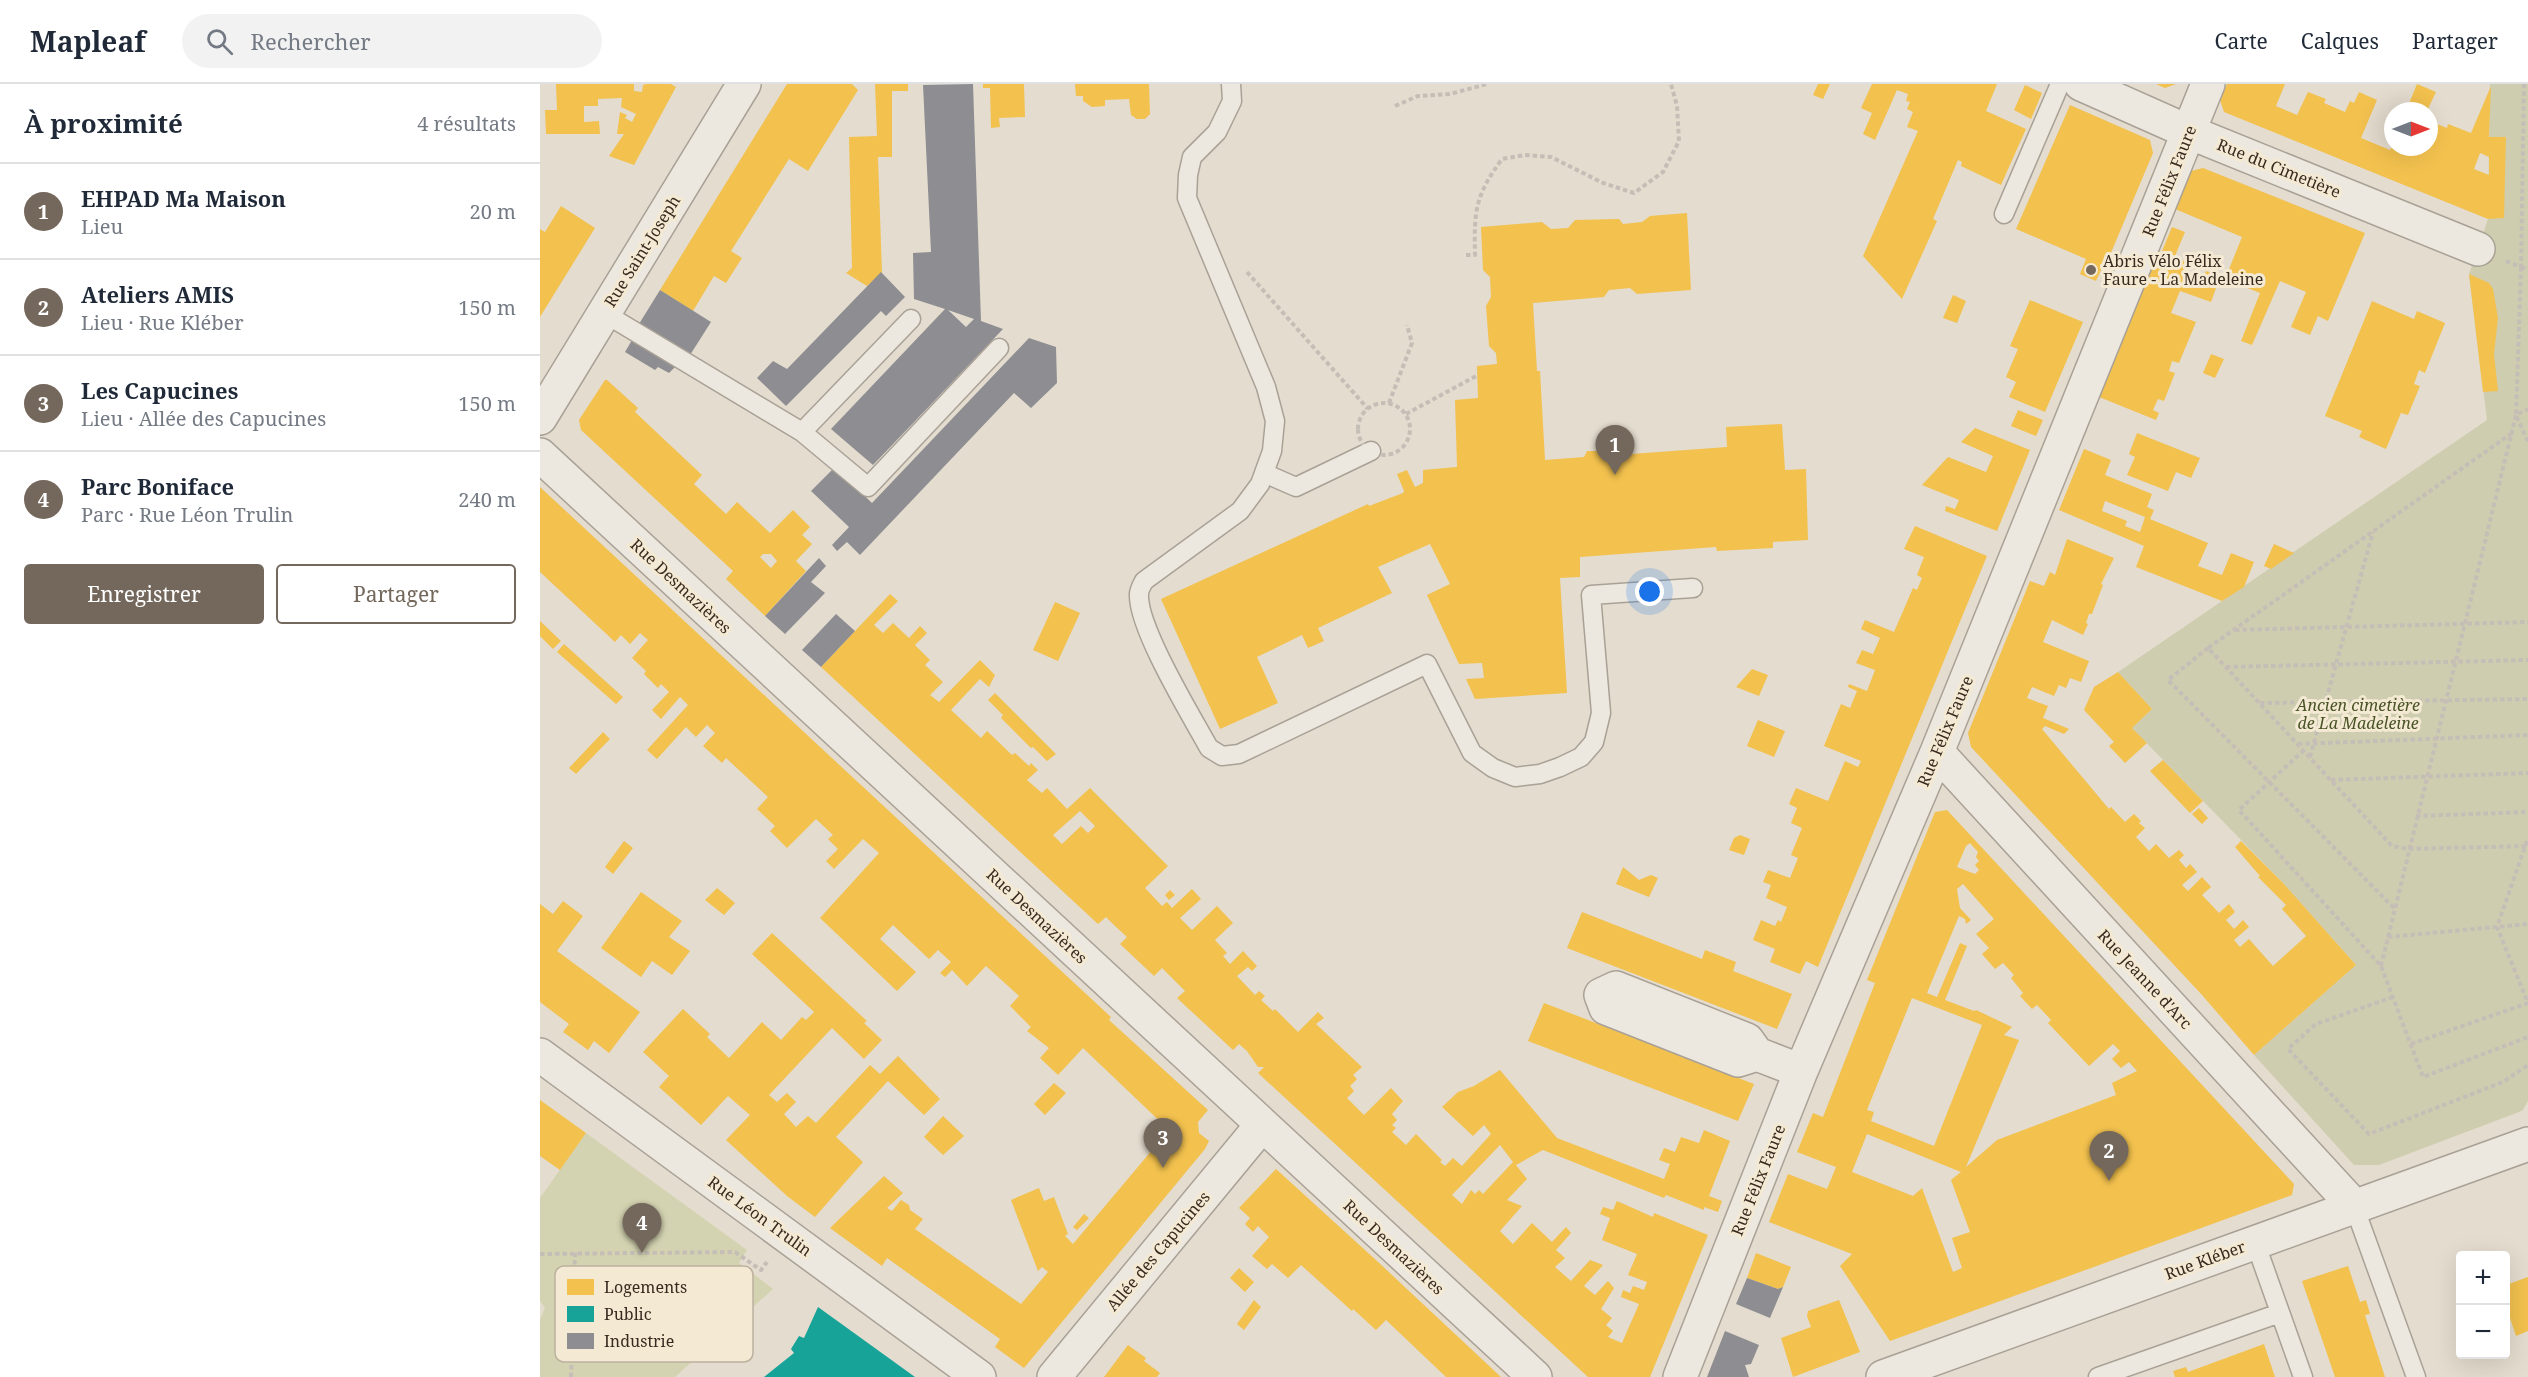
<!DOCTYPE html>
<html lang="fr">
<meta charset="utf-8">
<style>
:root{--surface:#fff;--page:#f2f2f3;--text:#1f2937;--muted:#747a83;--line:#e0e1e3;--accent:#74685c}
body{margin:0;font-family:"Noto Serif",serif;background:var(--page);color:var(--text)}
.controls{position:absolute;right:18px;bottom:18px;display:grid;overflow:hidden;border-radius:6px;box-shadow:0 6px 24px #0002}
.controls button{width:54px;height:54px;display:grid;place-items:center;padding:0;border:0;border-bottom:2px solid var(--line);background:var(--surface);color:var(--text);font:30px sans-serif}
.compass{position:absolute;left:1844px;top:18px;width:54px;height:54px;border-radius:50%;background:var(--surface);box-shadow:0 6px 24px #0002;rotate:90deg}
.you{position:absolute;left:1110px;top:508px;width:21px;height:21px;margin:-15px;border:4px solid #fff;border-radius:50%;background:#1a73e8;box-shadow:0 0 0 9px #1a73e833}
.badge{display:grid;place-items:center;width:39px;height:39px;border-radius:50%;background:var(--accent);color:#fff;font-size:20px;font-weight:700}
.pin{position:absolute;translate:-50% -50px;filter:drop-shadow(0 2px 3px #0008)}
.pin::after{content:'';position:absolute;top:32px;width:21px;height:18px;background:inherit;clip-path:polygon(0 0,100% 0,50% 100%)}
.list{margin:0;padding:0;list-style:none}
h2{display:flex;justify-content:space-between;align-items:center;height:78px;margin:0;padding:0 24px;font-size:26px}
h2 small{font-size:20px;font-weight:400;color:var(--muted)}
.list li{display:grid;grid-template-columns:39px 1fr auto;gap:18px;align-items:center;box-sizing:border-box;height:96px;padding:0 24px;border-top:2px solid var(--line)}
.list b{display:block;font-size:22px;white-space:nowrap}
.list p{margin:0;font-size:20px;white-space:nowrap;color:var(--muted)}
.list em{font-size:20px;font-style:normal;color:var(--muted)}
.actions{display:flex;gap:12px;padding:18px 24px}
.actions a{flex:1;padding:14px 0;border:2px solid var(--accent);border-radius:6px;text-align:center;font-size:21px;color:var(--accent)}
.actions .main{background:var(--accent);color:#fff}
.icon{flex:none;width:33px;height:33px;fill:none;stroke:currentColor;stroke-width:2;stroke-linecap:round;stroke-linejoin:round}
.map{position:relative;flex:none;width:1988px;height:1293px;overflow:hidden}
header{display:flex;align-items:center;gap:36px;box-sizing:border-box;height:84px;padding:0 30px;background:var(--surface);border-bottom:2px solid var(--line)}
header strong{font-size:28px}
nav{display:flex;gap:33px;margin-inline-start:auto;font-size:21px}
.search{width:420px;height:54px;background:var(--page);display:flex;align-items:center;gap:15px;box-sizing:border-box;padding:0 21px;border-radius:33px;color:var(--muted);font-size:22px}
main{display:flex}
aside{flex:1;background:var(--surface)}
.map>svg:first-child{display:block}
</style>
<header>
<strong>Mapleaf</strong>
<div class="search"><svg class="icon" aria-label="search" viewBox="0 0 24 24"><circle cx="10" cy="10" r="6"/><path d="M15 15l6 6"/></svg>Rechercher</div>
<nav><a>Carte</a><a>Calques</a><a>Partager</a></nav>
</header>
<main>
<aside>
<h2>À proximité<small>4 résultats</small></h2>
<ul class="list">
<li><span class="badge">1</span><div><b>EHPAD Ma Maison</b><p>Lieu</p></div><em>20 m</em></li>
<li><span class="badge">2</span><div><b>Ateliers AMIS</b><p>Lieu · Rue Kléber</p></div><em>150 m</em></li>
<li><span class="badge">3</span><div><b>Les Capucines</b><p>Lieu · Allée des Capucines</p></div><em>150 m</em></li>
<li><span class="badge">4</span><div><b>Parc Boniface</b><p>Parc · Rue Léon Trulin</p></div><em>240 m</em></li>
</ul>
<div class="actions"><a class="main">Enregistrer</a><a>Partager</a></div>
</aside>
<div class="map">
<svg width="1988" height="1293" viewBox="0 0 1988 1293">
<rect width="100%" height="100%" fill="#e4dcce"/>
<!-- green -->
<path fill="#d4d3b1" d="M46,1049L207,1166L199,1179L233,1205L135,1293H0V1236L5,1224L0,1217V1114Z"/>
<!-- cemetery -->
<path fill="#cecdb0" d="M1950,0H1988V1017L1983,1026L1979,1028L1839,1081H1814L1714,971L1816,881L1743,799L1592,644L1612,625L1578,588L1947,336L1929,190L1948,135Z"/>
<!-- homes -->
<path fill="#f2c14e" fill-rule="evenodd" d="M16,0H94V7L102,8L103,1L106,0H131L136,3L94,81L69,72L84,50H77L80,28L87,31L85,34L92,38L96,30L81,23L82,14L58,15V22H44V38L59,37L60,50H6L5,26H17Z
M247,0H312L318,6L268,87L249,75L191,167L202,174L186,199L174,192L153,227L120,206Z
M335,0H368V7H352V73H338L342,189L327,202L306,189L312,184L309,53L337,52Z
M443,0H484L485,33L459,34L460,43L451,44L450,4H443Z
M535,0H609L610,30L605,35H597L591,31L589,15L565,16V22L552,23L543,17V12H536Z
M1278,0H1290L1283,15L1273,11Z
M1332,0H1457L1446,27L1486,45L1461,101L1421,82L1422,78L1418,76L1393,135L1397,137L1362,215L1323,172L1378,47L1367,43L1373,28L1367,25L1370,18L1366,17L1368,10L1357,6L1335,56L1323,50L1332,29L1321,24Z
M1616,0H1636L1625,4Z
M1687,0H1745L1736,22L1757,31L1768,8L1786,15L1784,19L1805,28L1810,17L1814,19L1819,8L1837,16L1821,54L1850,66L1852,63H1889V37L1907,44L1908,40L1931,49L1951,2L1949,53H1966L1964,134L1948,135L1684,28L1680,16ZM1940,69L1949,73V91L1934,85Z
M1877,0L1896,8L1887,27H1866Z
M1485,1L1502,9L1491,35L1474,26Z
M1530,21L1610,56L1613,69L1565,183L1563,182L1556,197L1540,190L1546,175L1476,145Z
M1663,84L1825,149L1788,237L1778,232L1770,251L1751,243L1766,208L1740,197L1712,261L1701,257L1720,209L1685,195L1702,153L1635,125L1651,87Z
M21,122L55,144L0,233V145L5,148Z
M1147,129L1151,206L1097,210L1090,204L1069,206L1064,213L993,219L997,287H1000L1005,376L1044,373L1047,367H1060L1064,372L1187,363L1186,343L1242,340L1245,386L1266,385L1268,456L1233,458V464L1177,467L1176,463L1040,473V493L1020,494L1027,609L935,615L926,595L944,594L942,579L919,580L887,511L910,500L890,460L838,483L852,509L778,544L784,557L768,564L762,551L717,573L738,619L680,645L621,515L828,420L829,422L863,409L864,407L857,390L867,386L875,403L883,399V386L917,383L915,316L938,314L937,282L957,280L956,269L949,262L946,222L951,213L950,193L943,186L941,143L1002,138L1011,145L1028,144L1035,136L1079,135L1083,140L1102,138L1110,132Z
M1632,143L1645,148L1635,172L1622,167Z
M1618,167L1651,180L1647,190L1663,195L1666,187L1680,193L1671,218L1640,207L1631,229L1656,238L1639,279L1632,277L1629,287L1635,289L1624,317L1618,315L1613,326L1619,329L1616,336L1559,313Z
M1929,190L1949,199L1953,205L1958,234L1954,270L1958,307L1943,308Z
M1413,211L1426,217L1417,239L1403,234Z
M1490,216L1543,238L1505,328L1469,313L1476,298L1466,293L1478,265L1470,262Z
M1832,217L1874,235L1877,227L1905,239L1885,289L1879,286L1874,300L1880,302L1868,331L1861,329L1846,365L1819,353L1822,347L1785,332Z
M1671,270L1684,275L1675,294L1663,289Z
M65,296H67L98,324L95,328L162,391L154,400L186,430L197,418L230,449L253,426L270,443L262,451L272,460L256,477L266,487L225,532L186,495L193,487L41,346L39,336ZM223,470H231L237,477L231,484L220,473Z
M1478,326L1503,336L1496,352L1471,342Z
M1435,344L1490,366L1457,447L1405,427L1406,422L1415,425L1419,416L1382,401L1408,373L1446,388L1453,372L1421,358Z
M1597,349L1660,374L1651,394L1636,388L1628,407L1587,391L1595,373L1589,370Z
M1544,365L1571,376L1565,391L1612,410L1607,423L1614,426L1610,435L1668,459L1658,482L1682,491L1691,469L1714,478L1704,503L1682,517L1596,483L1604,462L1519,426ZM1565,417L1605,433L1600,448L1585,442L1587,437L1562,427Z
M0,403L544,908L571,933L569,936L668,1026L658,1038L659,1049L669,1057L665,1065L484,1284L455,1263L460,1255L347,1174L342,1182L290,1144L344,1092L363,1109L347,1124L352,1127L361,1116L369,1121L370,1126L383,1135L375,1145L481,1220L508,1188L502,1183L498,1187L471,1116L499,1104L504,1117L514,1113L528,1150L525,1152L533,1160L629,1046L543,964L518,991L500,974L509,964L487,947L491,943L470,922L479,912L446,882L427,902L412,886L405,893L400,889L411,878L398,866L389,875L353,841L340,855L376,888L357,907L280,834L339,769L323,755L294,785L286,777L298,765L288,755L293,751L276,735L247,764L230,747L235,742L217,725L228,713L186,674L182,679L163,662L175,649L167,641L156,653L146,643L117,675L107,666L148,621L140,613L121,635L112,626L129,608L121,600L118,604L104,590L106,587L92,574L108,556L100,549L90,560L81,551L75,558L0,488Z
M1375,442L1447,472L1278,883L1266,877L1260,890L1230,878L1235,865L1213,856L1221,836L1235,842L1238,836L1241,838L1247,823L1226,814L1231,801L1223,798L1228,786L1250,794L1258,774L1251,771L1262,744L1251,739L1257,724L1249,720L1256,704L1288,717L1305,677L1318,683L1321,677L1284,662L1301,620L1310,624L1317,607L1308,603L1309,600L1327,607L1335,586L1316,579L1322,566L1333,570L1340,554L1321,545L1325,536L1354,548L1373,504L1377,506L1382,494L1377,491L1384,473L1364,465Z
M1527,455L1574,474L1561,500L1563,501L1552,530H1549L1546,539L1548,540L1543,551L1512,536L1503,558L1549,577L1541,598L1530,594L1526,604L1519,601L1514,612L1492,603L1487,614L1508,622L1503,634L1529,645L1524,650L1505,642L1502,645L1569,725L1571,723L1585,738L1594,730L1601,737L1599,739L1605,744L1596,753L1609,767L1616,760L1629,774L1639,766L1644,771L1639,776L1646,784L1650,780L1657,788L1642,801L1648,807L1662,793L1671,803L1662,811L1679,829L1689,820L1695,828L1686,836L1694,845L1703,836L1709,843L1694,856L1700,863L1709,855L1733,882L1766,852L1742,825L1746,821L1718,793L1720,792L1695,763L1701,757L1743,799L1816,881L1714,971L1662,911L1431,663L1428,649L1490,497L1504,502L1510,488L1515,491Z
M1734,460L1754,469L1731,485L1724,482Z
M350,510L358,517L334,541L343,549L353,539L369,554L380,542L387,549L375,561L390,576L385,581L403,598L390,611L399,618L440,576L455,591L449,603L440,595L411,626L441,654L447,647L472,671L475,669L489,682L491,679L498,686L487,696L502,709L507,704L527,725L550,704L628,782L605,804L622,822L627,818L632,824L652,805L661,815L640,834L652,846L677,822L693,839L675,856L687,869L683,872L690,880L703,867L717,882L712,887L708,883L697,892L715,911L719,907L725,912L721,916L733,927L735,925L758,948L778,928L784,934L776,940L822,983L813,991L817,995L810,1002L814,1007L807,1014L824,1031L851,1004L863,1017L852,1030L857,1036L852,1041L856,1044L852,1048L866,1061L876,1050L902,1076L900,1078L905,1082L913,1074L922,1082L951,1050L944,1041L933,1052L902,1023L918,1008L934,1002L960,986L1017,1054L1124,1095L1130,1080L1119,1076L1124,1064L1135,1068L1141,1053L1159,1059L1164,1046L1190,1057L1169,1112L1182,1117L1178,1128L1164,1123V1126L1126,1111L1124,1114L1003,1066L976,1081L987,1095L967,1116L982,1122L960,1147L973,1160L992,1139L1012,1158L1026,1143L1031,1149L1016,1166L1025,1174L1015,1183L1031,1197L1050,1176L1063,1181L1044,1202L1055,1211L1068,1197L1074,1204L1061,1225L1072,1234L1066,1241L1073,1247L1068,1253L1082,1259L1099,1220L1081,1213L1083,1206L1090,1209L1093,1202L1104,1206L1107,1198L1088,1191L1097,1170L1062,1156L1070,1134L1060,1130L1063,1123L1073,1126L1077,1117L1113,1133L1114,1129L1168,1151L1110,1293H1048L718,989L724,983H718L707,967L699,960L693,966L637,914L645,907L622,884L614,892L580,860L587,853L575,842L566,833L558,840L281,583ZM540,727L555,742L548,749L541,742L522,760L513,751ZM960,1061L973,1078L943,1110L939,1106L935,1110L931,1106L922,1120L912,1111Z
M515,518L540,529L518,577L493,566Z
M0,537L21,557L13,565L0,552Z
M24,560L83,613L76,620L17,568Z
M1212,585L1228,591L1219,612L1196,603Z
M1578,588L1612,625L1592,644L1607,659L1585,679L1569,662L1574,658L1544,626L1554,603Z
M455,609L516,670L507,677L493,663L491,664L461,634L463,631L448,616Z
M1218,636L1245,647L1234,673L1207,662Z
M63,648L70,655L36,690L29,684Z
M1623,676L1663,717L1650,729L1610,687Z
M1659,724L1668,734L1662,740L1652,730Z
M1407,726L1754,1100L1752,1111L1350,1257L1300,1182L1312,1170L1229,1138L1248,1090L1287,1105L1296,1083L1257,1068L1273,1029L1283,1033L1335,899L1327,896L1395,728ZM1430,759L1438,768L1436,773L1439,777L1435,781L1439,786L1435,790L1417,783L1426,762ZM1423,800L1454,835L1436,850L1449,864L1442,870L1455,885L1463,879L1474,891L1471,894L1483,909L1480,912L1492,925L1497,921L1511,936L1508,939L1549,982L1573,960L1580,967L1572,975L1581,984L1589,978L1597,987L1572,999L1576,1011L1457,1056L1426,1083L1479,956L1464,951L1472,943L1436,926L1434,927L1405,916L1427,862L1420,859L1397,913L1387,909L1419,832L1425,835L1426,840L1431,836L1420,824L1417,805ZM1372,914L1442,941L1394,1062L1331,1037L1334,1028L1327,1026ZM1327,1050L1421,1088L1411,1096L1430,1148L1412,1154L1422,1184L1413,1188L1382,1104L1373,1112L1312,1088Z
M1200,751L1210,755L1204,771L1189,766L1194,754Z
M84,757L93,764L73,790L65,783Z
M1083,783L1099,796L1111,791L1118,794L1109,813L1076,800Z
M177,804L195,819L184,831L165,816Z
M630,806L635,811L629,816L625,811Z
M101,808L142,837L129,853L150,867L132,891L112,877L101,893L61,864Z
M23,817L43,832L17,867L100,928L69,969L54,957L48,966L23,948L29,940L0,918V820L13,830Z
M1042,828L1162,875L1165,866L1196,878L1193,887L1252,910L1237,945L1027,864Z
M232,849L327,937L324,939L342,956L324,975L292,944L229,1011L237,1018L247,1009L256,1018L244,1030L256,1043L268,1032L276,1039L330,981L340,990L358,972L400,1015L384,1031L348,997L296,1053L323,1078L275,1133L247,1112L186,1056L210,1031L188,1012L161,1041L119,1003L129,992L103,968L143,925L170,950L167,953L189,974L222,938L241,956L262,933L266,936L274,928L212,870Z
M1004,919L1214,1000L1198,1037L988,957Z
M514,999L526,1009L505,1031L494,1020Z
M0,1016L46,1049L20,1086L0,1072Z
M403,1032L424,1052L403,1071L384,1053Z
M736,1085L837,1177L961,1293H906L846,1236L836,1246L813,1225L812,1227L761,1181L748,1194L732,1180L727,1185L712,1172L729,1153L718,1142L713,1148L705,1140L710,1134L699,1124Z
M544,1130L549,1134L537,1146L533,1143Z
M1216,1169L1251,1183L1243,1203L1238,1205L1207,1194Z
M1808,1182L1820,1218L1826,1216L1830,1230L1825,1231L1845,1293H1795L1762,1197Z
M699,1184L714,1198L705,1208L690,1194Z
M1988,1193V1247L1976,1252L1966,1222V1201Z
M714,1216L721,1223L704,1246L697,1240Z
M1299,1216L1320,1268L1253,1293L1241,1254L1271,1243L1267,1232L1268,1227Z
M1724,1260L1735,1293H1635L1633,1287L1646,1283L1648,1288Z
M588,1261L606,1274L604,1277L620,1289L617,1293H564Z"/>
<!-- public -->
<path fill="#17a398" d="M278,1223L375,1293H224L254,1269L251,1265L259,1252L264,1254Z"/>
<!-- industry -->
<path fill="#8d8d92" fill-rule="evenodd" d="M433,0L441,237L463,245L333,381L291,345L405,225L374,215L373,169L391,168L383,1ZM408,226L434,235L426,243Z
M341,188L365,213L346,232L341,227L246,322L217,294L233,277L247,285Z
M120,206L171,238L150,271L99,240Z
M489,254L516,263L517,299L491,324L474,309L320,471L307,458L297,467L292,461L309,443L271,407L295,383L332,419Z
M92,256L136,282L129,289L118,283L115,286L85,268Z
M279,474L286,482L271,498L285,509L245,550L225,532Z
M296,530L315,547L281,583L262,566Z
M1207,1194L1238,1205L1243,1203L1230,1234L1196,1220Z
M1185,1247L1219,1261L1211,1280L1205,1281L1209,1293H1167Z"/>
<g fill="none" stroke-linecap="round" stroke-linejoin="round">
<defs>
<path id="service" d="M691,0L692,17L677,48L652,73L648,91L647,114L726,303L735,337L732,367L720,400L700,427L604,497C602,501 599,506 599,510C597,543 652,633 669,664L682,672L699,670L887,580L932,669L953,684L975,693L1000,690L1020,683L1041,673L1054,658L1061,629L1051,511L1153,504
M1464,130L1520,0
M64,229L262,348L328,403L459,264
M262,348L371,235
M724,389L756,403L831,367
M1814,1122L1876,1293
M1715,1158L1763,1293
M1558,1293L1740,1229"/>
<path id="minor" d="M1541,0L1649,48L1938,165
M0,334L204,0
M0,371L995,1293
M1397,668L1814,1122
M1217,970L1207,956L1076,904L1061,911L1066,924L1198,976L1217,970L1261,987
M0,971L439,1293
M514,1293L722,1041
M1140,1293L1261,987L1397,668L1668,0
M1343,1293L1988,1060"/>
</defs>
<!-- service casing -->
<use href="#service" stroke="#a9a196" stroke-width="21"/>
<!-- minor casing -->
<use href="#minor" stroke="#a9a196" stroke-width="36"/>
<!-- path -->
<path stroke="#c5beb6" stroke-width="4" stroke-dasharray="4.5 3" stroke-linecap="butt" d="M855,22L878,12L910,10L947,0
M926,171H935C934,127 935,112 962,75L985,71L1011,73L1063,99L1094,109L1123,88L1139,57L1137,22L1131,0
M1966,177L1981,183L1984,0
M1981,183L1976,331L1988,358
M1981,183L1988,186
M707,188L828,325
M849,319L872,259L867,241
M818 345a26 26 0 1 1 52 0a26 26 0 1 1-52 0Z
M866,330L938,291
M1972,349L1668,564L1852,762L1868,765L1988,762
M1695,546L1988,538
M1668,564L1628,596L1854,824
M1686,583L1988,576
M1720,619L1988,615
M1758,660L1988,651
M1764,666L1699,726L1841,882L1883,993L1988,953
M1770,673L1833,448
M1791,696L1988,689
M1876,732L1988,728
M1848,853L1988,840
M1841,882L1976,331L1988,325
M1853,913L1776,940L1748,965L1829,1050L1963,998L1988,981
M1871,960L1988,919L1957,843L1988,754
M0,1170L195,1168L221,1186L227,1178
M31,1293L35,1169"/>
<!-- service -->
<use href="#service" stroke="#ece8df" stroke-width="18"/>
<!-- minor -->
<use href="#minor" stroke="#ece8df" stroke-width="33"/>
</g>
<!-- markers -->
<circle fill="#74685c" stroke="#f4ead4" stroke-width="2" cx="1551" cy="186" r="6"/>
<g text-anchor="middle" stroke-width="6" stroke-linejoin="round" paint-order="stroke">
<!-- street labels -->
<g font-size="16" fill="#382a1f" stroke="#f4ead4">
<text transform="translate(1739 84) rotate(22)" y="6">Rue du Cimetière</text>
<text transform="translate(1629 97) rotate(-68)" y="6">Rue Félix Faure</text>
<text transform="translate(102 167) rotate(-58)" y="6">Rue Saint-Joseph</text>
<text transform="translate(141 502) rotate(43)" y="6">Rue Desmazières</text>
<text transform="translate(1405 647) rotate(-67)" y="6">Rue Félix Faure</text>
<text transform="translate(497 832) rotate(43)" y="6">Rue Desmazières</text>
<text transform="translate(1605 895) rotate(47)" y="6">Rue Jeanne d'Arc</text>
<text transform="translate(1218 1096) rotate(-68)" y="6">Rue Félix Faure</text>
<text transform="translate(220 1132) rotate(36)" y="6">Rue Léon Trulin</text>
<text transform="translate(854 1163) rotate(43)" y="6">Rue Desmazières</text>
<text transform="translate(618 1167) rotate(-50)" y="6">Allée des Capucines</text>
<text transform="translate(1665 1176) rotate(-20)" y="6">Rue Kléber</text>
</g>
<!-- poi labels -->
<g font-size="16" fill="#382a1f" stroke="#f4ead4" text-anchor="start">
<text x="1563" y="183">Abris Vélo Félix<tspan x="1563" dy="18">Faure - La Madeleine</tspan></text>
</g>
<!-- park labels -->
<g font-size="16" font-style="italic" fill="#495326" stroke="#f4ead4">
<text x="1818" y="627">Ancien cimetière<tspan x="1818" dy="18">de La Madeleine</tspan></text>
</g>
</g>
<!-- legend -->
<rect x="15" y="1182" width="198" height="96" rx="9" fill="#f4ead4" stroke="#bcb09e" stroke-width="1.5"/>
<rect x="27" y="1195" width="27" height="16" fill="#f2c14e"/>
<rect x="27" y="1222" width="27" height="16" fill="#17a398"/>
<rect x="27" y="1249" width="27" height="16" fill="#8d8d92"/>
<g font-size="16" fill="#382a1f">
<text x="64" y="1209">Logements</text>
<text x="64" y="1236">Public</text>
<text x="64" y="1263">Industrie</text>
</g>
</svg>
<div class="controls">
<button>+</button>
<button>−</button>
</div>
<svg class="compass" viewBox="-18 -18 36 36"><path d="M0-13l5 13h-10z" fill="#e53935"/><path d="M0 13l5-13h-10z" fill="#747a83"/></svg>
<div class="you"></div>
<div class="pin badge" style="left:1075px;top:391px">1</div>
<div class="pin badge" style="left:1569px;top:1097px">2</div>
<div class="pin badge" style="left:623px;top:1084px">3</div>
<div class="pin badge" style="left:102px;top:1169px">4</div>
</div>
</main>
